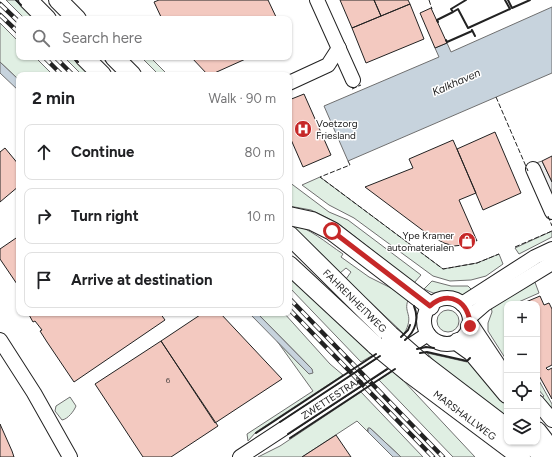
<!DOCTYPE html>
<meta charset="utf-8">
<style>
:root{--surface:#fff;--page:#f6f6f6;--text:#202124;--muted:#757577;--line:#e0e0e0}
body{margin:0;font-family:Figtree,sans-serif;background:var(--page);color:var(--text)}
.controls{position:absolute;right:12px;bottom:12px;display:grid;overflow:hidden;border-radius:8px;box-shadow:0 1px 3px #0004}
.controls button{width:36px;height:36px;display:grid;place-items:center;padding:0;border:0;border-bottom:1px solid var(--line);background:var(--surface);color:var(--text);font:20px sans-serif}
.stop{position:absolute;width:12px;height:12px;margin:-9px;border:3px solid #c62828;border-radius:50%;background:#fff}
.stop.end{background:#c62828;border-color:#fff;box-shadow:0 1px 4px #0008}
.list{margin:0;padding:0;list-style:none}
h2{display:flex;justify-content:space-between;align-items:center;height:52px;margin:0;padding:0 16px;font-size:17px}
h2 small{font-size:13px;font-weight:400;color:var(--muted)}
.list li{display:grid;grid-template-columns:26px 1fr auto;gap:12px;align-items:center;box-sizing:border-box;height:56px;margin:0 8px 8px;padding:0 8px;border:1px solid var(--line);border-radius:8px}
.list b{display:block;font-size:15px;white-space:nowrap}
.list em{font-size:13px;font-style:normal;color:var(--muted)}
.icon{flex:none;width:22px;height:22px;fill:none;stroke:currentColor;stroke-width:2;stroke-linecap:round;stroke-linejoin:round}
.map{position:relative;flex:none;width:552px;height:457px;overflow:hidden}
.search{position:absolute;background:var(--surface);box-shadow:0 1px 3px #0004;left:16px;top:16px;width:276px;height:44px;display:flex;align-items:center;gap:10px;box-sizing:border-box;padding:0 14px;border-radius:8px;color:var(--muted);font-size:15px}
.panel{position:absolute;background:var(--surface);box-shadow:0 1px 3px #0004;left:16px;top:72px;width:276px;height:244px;border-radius:8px}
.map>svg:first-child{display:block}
</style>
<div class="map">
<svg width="552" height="457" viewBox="0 0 552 457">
<rect width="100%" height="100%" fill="#fff"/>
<!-- green -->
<path fill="#e0efe3" stroke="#6f6f6f" d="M6,0H15L34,19H25Z
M0,23L19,42V57H35L53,75H19V80L0,62Z
M64,57H71L89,75H82Z
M141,57H150L168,75H159Z
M320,177L443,269L477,263L499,254L503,264L486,276L471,280L450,281L433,276L354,218L329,205L302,185Z
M289,182L329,212L348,220L421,275L414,283L339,224L311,210L289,206Z
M289,223C310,228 325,242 343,254L341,257L369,277L393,289L408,300C403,314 415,314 404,334L346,279L351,272L346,268L340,273Z
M552,231V237L519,254L515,248Z
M289,274L373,355L361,362L289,287Z
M533,277L539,293L514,304H507V361L488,331V323L492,312L491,306Z
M432,281L451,286H468L473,291L462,295L433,293L424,289Z
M437 321a11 11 0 1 1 22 0a11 11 0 1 1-22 0Z
M257,313H284L330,364L343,375L256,432L248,441L247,434L313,391L277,341L309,374L312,369Z
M427,353L467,362L471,358L507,400V419L434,361Z
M393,371L401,378L475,457H453L379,380Z
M537,377L552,404V407L548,409L539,400L544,396L537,388Z
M361,392L423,457H401L370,428L367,430L368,432L357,421L302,457H258L280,446Z
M70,397L76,406C74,411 68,419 62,420L55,411L56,406Z"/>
<!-- parking -->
<path fill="#ededed" stroke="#6f6f6f" d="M542,161L552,182V200L536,163Z"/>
<!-- water -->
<path fill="#c7d3dd" stroke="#6f6f6f" d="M552,7V73L348,161L324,106L439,57L435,48L447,43L451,52Z
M0,62L19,80V91L0,73Z
M249,313H257L312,369L313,373L309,374Z
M368,428H370L401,457H393L368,432Z"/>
<!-- building -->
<path fill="#f3c9c0" stroke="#222" d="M159,0H268L277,19H162L154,2Z
M340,0H374L381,16L352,28Z
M374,0H408L410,4L381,16Z
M410,4L424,39L366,63L352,28Z
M431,8L447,43L435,48L420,13Z
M191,57H250L210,75H208Z
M304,94L331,155L303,167L289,135V100Z
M495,132L521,193L483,210L457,149Z
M453,140L476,193L459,200L477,241L475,240L463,245L454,246L444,243L429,235L365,187L413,168L409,159Z
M5,148L19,165V186L0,202V152Z
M552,156V182L542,161Z
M19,236V287L0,259V249Z
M540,296L544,305L549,303L552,309V365L546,368L548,370L552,368V399L537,372V304H521Z
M28,313H160L165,320L74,382L47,342L40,331L42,330L35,321L33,322Z
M203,313H220L282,379L215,423L161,341Z
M161,341L218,426L171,457H143L95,384Z
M0,424L12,451L14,457H0Z
M336,435L351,457H302Z"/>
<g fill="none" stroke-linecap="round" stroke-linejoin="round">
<defs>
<g id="minor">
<path d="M317,0L353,80"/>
<path d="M289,83L328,65L339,48"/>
<path d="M533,169L552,212"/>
<circle cx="447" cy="321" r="23"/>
<path d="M462,304L535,257L552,249"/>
<path d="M470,317L485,304L552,263"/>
<path d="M0,340L34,393L70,457"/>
<path d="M501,372L507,375"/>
<path d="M537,402L552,420"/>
<path id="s1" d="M240,457L428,334"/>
</g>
<g id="major">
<path d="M28,0L47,19"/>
<path d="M58,0L77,19"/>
<path d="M84,57L102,75"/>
<path d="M114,57L132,75"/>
<path d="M289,216L312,221L332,231L430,306"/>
<path id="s2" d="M289,235L390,335"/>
<path d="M289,265L375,345"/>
<path d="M470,326L496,365"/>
<path d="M458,342L472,352L507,394"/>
<path d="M423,364L507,428"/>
<path id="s3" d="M409,373L521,457"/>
<path d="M537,431L544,440L550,457"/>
<path d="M526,442L546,457"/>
</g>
</defs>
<!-- minor casing -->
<use href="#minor" stroke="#222" stroke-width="16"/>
<!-- major casing -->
<use href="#major" stroke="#222" stroke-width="20"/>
<!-- minor -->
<use href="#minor" stroke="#fff" stroke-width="14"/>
<!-- major -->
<use href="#major" stroke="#fff" stroke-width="18"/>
<defs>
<path id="rail" d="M0,4L19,22
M0,15L19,33
M44,57L62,75
M55,57L73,75
M289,298L443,457
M289,309L433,457"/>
</defs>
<!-- rail casing -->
<use href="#rail" stroke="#222" stroke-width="4.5"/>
<!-- rail -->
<use href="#rail" stroke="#fff" stroke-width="3" stroke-dasharray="9" stroke-linecap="butt"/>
<defs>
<path id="major-bridge" d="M390,335L423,364
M375,345L409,373"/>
</defs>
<!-- major-bridge casing -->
<use href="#major-bridge" stroke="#222" stroke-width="20" stroke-linecap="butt"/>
<!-- major-bridge -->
<use href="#major-bridge" stroke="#fff" stroke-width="18"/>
<!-- fence -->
<path stroke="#222" stroke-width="1" stroke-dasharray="5 2" stroke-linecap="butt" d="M429,0L432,9
M352,89L361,85
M496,97L528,171
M348,161L350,165L320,177L443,269L477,263L499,254
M548,216L552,226
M515,247L552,231"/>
<!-- wall -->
<path stroke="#222" stroke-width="2" d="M16,0L21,5
M466,0L451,9L453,12L458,9L468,28L510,9L505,0
M508,0L512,8L530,0
M438,22L437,20L453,12
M472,30L475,36
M446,40L447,42L472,31
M73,57L78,62
M401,337L408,330L410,325
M405,340C416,331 419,318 414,306
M417,349L426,347L434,348
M420,353L427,352L467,361L470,358
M280,422L380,356
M256,433L376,354
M288,434L387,369
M290,438L395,369"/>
</g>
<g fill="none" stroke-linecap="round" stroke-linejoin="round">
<!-- route -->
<path stroke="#c62828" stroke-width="5" d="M332,231L430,306C449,289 470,302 470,326"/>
</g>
<!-- icons -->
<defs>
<symbol id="hospital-disc" viewBox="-11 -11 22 22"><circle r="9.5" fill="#c62828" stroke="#fff"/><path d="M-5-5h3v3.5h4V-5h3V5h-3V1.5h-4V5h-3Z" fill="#fff"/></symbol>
<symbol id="shop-disc" viewBox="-11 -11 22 22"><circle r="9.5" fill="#c62828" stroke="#fff"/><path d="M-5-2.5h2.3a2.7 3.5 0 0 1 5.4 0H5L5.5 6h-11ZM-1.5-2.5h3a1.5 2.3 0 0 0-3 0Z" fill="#fff"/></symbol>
</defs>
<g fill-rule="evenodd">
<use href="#hospital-disc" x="293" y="119" width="20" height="20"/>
<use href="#shop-disc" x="457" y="231" width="20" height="20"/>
</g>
<g text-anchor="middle" stroke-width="3" stroke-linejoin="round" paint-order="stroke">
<!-- number labels -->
<g font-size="8" fill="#564c4a">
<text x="168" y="383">6</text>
</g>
<!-- poi labels -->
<g font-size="10" fill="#222" stroke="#fff" text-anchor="start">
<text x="316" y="127">Voetzorg<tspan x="316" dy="12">Friesland</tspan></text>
<text x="454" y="239" text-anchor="end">Ype Kramer<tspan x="454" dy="12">automaterialen</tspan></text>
</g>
<!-- street labels -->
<g font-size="10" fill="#222" stroke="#fff">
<text dy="4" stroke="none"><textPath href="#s2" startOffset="93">FAHRENHEITWEG</textPath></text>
<text dy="4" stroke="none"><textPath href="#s1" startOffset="112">ZWETTESTRAAT</textPath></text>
<text dy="4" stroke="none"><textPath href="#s3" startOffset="70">MARSHALLWEG</textPath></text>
</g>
<!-- water labels -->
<g font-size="11" font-style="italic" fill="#222" stroke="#fff">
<text transform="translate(456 82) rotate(-24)" y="4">Kalkhaven</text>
</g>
</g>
</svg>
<div class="controls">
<button>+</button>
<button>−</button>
<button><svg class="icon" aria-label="locate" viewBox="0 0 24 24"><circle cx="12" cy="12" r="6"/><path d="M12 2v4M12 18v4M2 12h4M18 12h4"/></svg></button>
<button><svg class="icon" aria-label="layers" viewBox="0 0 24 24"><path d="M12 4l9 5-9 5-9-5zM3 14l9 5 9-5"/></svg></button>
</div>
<div class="stop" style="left:332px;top:231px"></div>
<div class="stop end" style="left:470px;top:326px"></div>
<div class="search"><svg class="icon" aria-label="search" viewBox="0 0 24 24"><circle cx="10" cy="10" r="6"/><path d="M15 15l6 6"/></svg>Search here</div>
<section class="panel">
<h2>2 min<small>Walk · 90 m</small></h2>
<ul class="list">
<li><svg class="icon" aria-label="ahead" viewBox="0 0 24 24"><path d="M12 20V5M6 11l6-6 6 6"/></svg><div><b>Continue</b></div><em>80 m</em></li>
<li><svg class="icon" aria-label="right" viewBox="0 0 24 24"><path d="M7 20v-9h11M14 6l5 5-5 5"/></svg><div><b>Turn right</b></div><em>10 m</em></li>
<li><svg class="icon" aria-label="arrive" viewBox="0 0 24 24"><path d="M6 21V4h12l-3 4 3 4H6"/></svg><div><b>Arrive at destination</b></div></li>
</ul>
</section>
</div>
